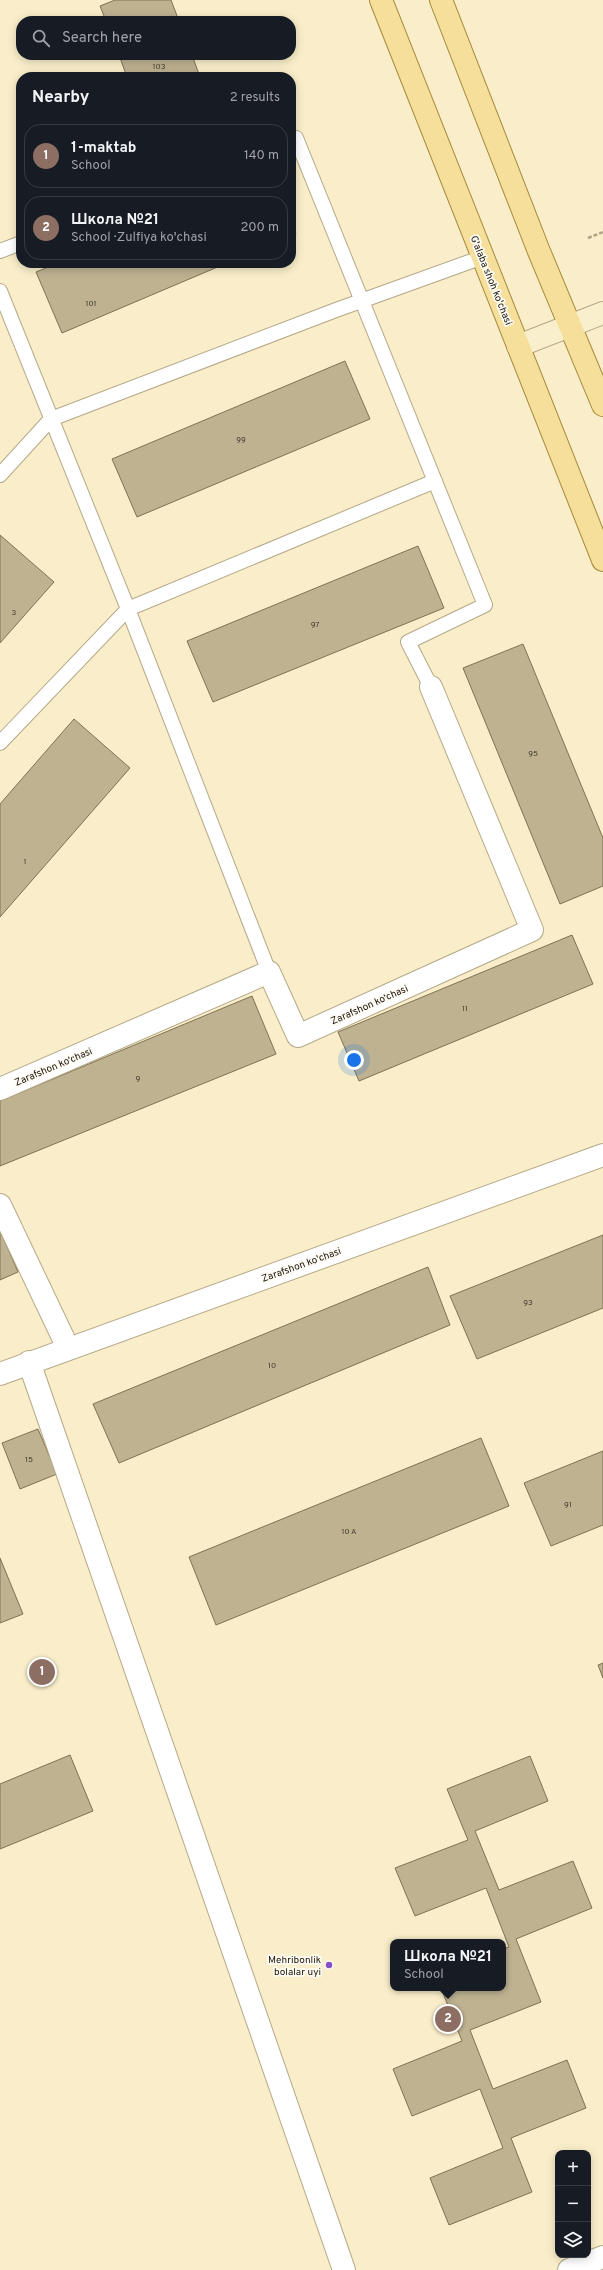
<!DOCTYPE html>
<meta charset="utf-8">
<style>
:root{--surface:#171b24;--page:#242831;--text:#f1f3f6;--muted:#9ea1a6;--line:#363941;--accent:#8450c8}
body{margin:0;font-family:Overpass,sans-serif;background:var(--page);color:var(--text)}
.controls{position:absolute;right:12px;bottom:12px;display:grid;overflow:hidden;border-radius:8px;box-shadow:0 2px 10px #0003}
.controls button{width:36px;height:36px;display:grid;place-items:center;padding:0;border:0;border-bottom:1px solid var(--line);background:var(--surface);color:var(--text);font:20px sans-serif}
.you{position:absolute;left:354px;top:1060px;width:14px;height:14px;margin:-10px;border:3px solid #fff;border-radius:50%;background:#1a73e8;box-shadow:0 0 0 6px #1a73e833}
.badge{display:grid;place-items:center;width:26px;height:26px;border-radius:50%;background:var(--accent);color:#fff;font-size:13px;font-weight:700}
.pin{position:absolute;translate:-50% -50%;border:2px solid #fff;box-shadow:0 1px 4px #0006}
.popup{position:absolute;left:390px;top:1939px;width:116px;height:52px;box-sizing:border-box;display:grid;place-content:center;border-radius:8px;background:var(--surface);filter:drop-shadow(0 1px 3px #0005);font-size:13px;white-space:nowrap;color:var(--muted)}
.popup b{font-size:15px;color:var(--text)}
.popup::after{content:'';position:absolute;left:50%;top:100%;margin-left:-8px;border:8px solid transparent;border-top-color:var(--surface)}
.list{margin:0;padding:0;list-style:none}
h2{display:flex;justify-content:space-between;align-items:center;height:52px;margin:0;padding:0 16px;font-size:17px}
h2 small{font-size:13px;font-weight:400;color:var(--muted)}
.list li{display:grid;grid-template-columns:26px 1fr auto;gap:12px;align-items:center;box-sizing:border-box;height:64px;margin:0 8px 8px;padding:0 8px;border:1px solid var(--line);border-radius:16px}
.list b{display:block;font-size:15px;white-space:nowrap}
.list p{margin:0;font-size:13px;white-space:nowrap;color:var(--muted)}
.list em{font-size:13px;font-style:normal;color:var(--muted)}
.icon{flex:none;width:22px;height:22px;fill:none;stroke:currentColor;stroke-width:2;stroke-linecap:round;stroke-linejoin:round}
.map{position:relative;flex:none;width:603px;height:2270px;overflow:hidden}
.search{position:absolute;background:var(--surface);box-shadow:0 2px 10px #0003;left:16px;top:16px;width:280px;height:44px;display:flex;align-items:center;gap:10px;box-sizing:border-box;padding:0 14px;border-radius:16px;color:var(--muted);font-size:15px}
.panel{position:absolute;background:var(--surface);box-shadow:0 2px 10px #0003;left:16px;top:72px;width:280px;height:196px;border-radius:16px}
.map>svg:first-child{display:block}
</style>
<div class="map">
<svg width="603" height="2270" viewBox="0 0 603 2270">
<rect width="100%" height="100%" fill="#faeeca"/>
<!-- building -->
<path fill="#beb291" stroke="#7d7252" d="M115,0H171L179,21H106L100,6Z
M119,55H192L200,77H127Z
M291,223L296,234L291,236Z
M58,263H227L62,333L36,272Z
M345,361L370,419L137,517L112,459Z
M0,535L54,582L0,643Z
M418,546L444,608L213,702L187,641Z
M523,644L603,838V886L560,904L463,668Z
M74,719L130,768L0,917V804Z
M572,935L593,984L359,1081L338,1032Z
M252,996L276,1054L0,1166V1101Z
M0,1230L18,1272L0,1280Z
M603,1235V1308L477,1359L450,1296Z
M428,1267L450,1325L119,1463L93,1404Z
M38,1429L57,1474L20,1489L2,1443Z
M481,1438L509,1506L216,1625L189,1557Z
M603,1451V1525L551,1546L524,1483Z
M0,1558L23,1614L0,1623Z
M603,1663V1678L598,1665Z
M70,1755L93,1811L0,1849V1784Z
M530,1756L548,1801L475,1831L499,1890L573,1861L592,1908L516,1939L541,2002L470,2030L493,2089L567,2060L586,2108L511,2138L532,2192L449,2225L430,2178L503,2148L480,2089L412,2116L393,2069L462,2041L441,1988H503V1949L509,1947L486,1888L415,1916L395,1868L468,1840L447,1789Z"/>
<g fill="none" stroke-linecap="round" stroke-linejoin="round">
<defs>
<path id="lane" d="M291,139L296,138L485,605L408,642L431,687
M0,251L21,243
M0,291L128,609L269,972
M0,475L51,419L336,310L483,257
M0,743L128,609L435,481"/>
<path id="street" d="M0,1089L269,972L298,1036L532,930L431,687
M0,1205L68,1348
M29,1362L344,2270
M0,1374L603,1155
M569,2270L603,2257"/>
<path id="secondary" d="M518,346L603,313"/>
<path id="primary" d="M381,0L603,560
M441,0L538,249L603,405"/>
</defs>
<!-- lane casing -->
<use href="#lane" stroke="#b4a887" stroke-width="16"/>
<!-- street casing -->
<use href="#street" stroke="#b4a887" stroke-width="24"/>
<!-- secondary casing -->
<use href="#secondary" stroke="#b4a887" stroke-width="24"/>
<!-- primary casing -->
<use href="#primary" stroke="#a58a3c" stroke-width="24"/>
<!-- path -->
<path stroke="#ada387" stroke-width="2.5" stroke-dasharray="4 2" stroke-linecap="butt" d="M588,238L603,232"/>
<!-- lane -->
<use href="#lane" stroke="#fff" stroke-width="14"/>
<!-- street -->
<use href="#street" stroke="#fff" stroke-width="22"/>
<!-- secondary -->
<use href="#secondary" stroke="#faefcd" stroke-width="22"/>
<!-- primary -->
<use href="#primary" stroke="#f5df9a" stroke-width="22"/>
</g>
<!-- markers -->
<circle fill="#8450c8" stroke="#fefbf4" stroke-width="1.5" cx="329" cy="1965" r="4"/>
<g text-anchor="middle" stroke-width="3.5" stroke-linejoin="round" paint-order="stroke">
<!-- number labels -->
<g font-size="8" fill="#443d2b">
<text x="159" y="69">103</text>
<text x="91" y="306">101</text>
<text x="241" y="442">99</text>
<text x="14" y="615">3</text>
<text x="315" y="627">97</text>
<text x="533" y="756">95</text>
<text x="25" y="864">1</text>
<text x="465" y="1011">11</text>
<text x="138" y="1081">9</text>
<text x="528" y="1305">93</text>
<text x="272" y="1368">10</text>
<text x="29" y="1462">15</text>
<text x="568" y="1507">91</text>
<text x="349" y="1534">10 А</text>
</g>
<!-- street labels -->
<g font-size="10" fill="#1b1609" stroke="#fefbf4">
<text transform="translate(492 280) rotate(68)" y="4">G'alaba shoh ko'chasi</text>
<text transform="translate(369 1004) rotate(-24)" y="4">Zarafshon ko‘chasi</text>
<text transform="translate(53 1066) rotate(-23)" y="4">Zarafshon ko‘chasi</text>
<text transform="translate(301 1264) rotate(-20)" y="4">Zarafshon ko'chasi</text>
</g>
<!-- poi labels -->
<g font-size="10" fill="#1b1609" stroke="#fefbf4" text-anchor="end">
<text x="321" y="1963">Mehribonlik<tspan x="321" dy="12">bolalar uyi</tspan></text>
</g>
</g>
</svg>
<div class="controls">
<button>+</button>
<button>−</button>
<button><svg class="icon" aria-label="layers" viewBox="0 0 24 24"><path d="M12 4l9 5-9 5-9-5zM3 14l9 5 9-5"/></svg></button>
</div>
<div class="you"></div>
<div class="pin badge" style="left:42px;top:1672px;background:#8d6e63">1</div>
<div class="pin badge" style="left:448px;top:2019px;background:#8d6e63">2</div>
<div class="popup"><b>Школа №21</b>School</div>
<div class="search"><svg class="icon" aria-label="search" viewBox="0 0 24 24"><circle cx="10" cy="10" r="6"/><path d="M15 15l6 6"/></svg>Search here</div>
<section class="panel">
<h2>Nearby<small>2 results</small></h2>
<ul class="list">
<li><span class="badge" style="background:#8d6e63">1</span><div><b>1-maktab</b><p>School</p></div><em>140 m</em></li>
<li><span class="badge" style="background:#8d6e63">2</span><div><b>Школа №21</b><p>School · Zulfiya ko'chasi</p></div><em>200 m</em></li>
</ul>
</section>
</div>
